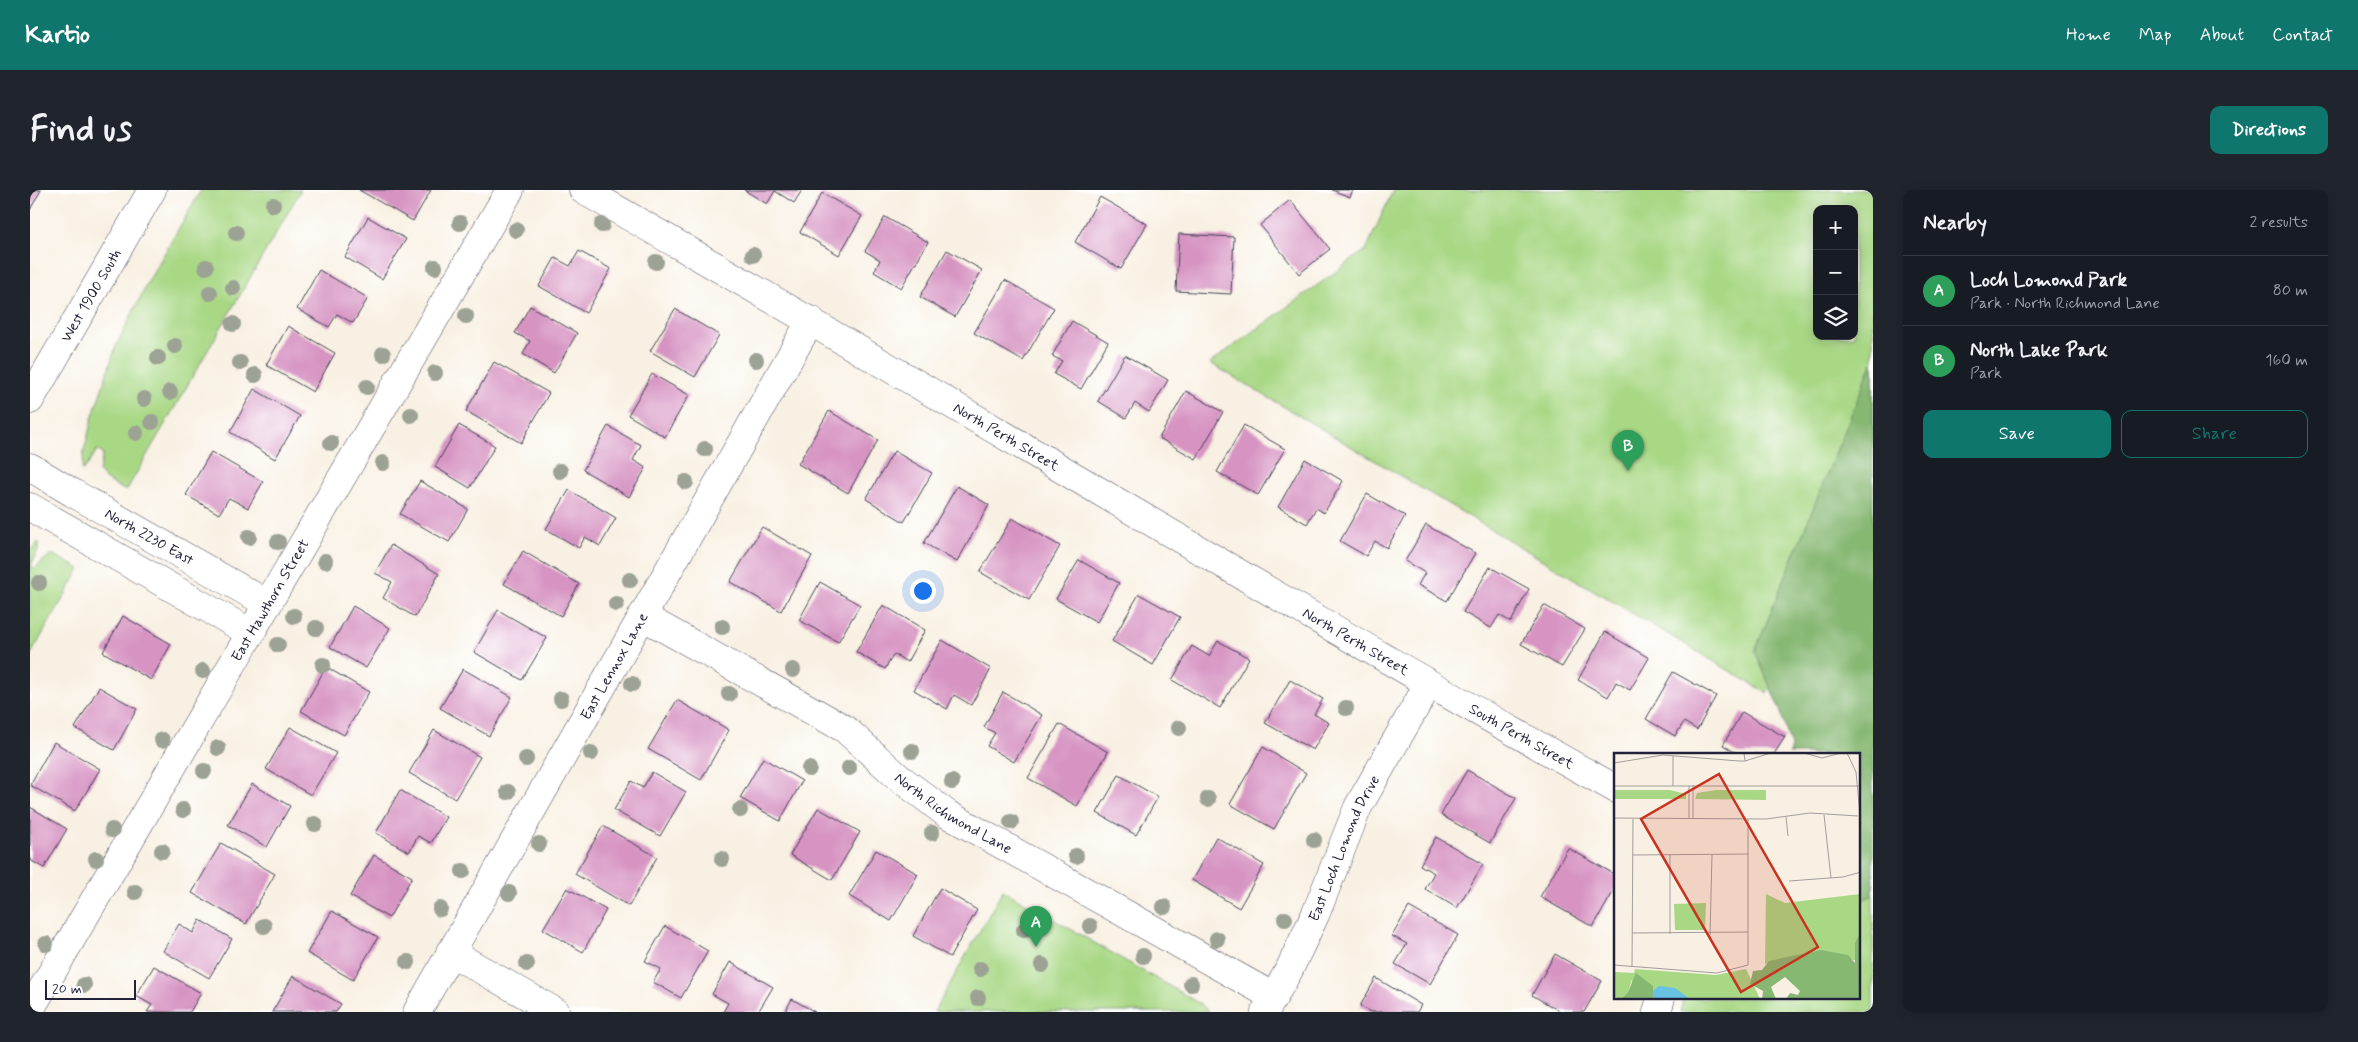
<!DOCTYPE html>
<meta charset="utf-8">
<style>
:root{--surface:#171b24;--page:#20242c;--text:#f1f3f6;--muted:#9ea1a6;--line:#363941;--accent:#0f766e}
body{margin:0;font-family:Mynerve,sans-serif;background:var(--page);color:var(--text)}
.controls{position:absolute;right:15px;top:15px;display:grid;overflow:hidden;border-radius:10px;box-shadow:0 2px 12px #0003}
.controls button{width:45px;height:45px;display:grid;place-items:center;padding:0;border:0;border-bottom:1px solid var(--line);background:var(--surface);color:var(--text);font:25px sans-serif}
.scale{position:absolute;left:15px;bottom:12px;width:91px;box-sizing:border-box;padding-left:5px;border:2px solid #22223b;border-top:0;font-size:14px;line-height:18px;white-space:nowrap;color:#22223b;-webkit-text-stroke:4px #fff;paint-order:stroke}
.you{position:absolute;left:892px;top:400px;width:18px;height:18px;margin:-12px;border:4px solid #fff;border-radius:50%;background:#1a73e8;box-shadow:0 0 0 8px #1a73e833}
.badge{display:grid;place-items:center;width:32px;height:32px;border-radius:50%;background:var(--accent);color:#fff;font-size:16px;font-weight:700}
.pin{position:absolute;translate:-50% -41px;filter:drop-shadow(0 1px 2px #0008)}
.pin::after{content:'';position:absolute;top:26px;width:18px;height:15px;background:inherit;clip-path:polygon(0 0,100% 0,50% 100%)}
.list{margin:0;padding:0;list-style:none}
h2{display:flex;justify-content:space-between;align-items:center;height:65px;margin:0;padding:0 20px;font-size:21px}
h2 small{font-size:16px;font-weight:400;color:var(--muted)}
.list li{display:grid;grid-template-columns:32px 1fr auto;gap:15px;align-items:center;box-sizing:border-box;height:70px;padding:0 20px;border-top:1px solid var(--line)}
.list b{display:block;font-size:19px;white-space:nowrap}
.list p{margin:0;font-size:16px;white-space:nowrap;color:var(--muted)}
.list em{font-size:16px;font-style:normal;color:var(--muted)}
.actions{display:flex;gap:10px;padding:15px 20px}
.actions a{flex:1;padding:11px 0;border:1px solid var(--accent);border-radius:10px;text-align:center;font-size:18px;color:var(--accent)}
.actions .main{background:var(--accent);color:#fff}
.icon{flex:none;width:28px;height:28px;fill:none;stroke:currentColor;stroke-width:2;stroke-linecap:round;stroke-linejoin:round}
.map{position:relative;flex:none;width:1843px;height:822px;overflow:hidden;border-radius:10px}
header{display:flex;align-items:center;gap:30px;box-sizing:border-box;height:70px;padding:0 25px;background:var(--accent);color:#fff}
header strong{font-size:24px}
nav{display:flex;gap:28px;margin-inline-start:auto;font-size:18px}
.intro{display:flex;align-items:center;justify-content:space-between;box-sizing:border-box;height:120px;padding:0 30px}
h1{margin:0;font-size:35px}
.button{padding:12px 22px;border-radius:10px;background:var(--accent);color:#fff;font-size:18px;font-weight:700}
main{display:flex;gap:30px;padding:0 30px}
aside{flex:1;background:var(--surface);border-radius:10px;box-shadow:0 2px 12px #0003}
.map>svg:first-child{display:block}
</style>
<header>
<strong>Kartio</strong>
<nav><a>Home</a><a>Map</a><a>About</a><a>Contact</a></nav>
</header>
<div class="intro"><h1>Find us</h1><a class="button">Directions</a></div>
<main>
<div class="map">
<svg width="1843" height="822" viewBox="0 0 1843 822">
<rect width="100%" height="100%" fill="#fff"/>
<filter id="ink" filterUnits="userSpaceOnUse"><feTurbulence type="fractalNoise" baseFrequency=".02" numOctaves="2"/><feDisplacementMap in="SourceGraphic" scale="10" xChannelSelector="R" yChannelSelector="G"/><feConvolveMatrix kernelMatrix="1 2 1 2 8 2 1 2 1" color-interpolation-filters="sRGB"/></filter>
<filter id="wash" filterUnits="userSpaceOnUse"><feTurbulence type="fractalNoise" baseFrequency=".0096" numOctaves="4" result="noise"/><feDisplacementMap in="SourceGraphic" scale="20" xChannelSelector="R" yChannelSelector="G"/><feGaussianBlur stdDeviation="1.12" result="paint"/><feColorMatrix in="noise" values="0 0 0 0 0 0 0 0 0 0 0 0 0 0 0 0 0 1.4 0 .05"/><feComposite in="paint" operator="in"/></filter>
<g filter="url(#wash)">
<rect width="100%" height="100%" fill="#f8f0e2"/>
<!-- green -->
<path fill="#a9d885" stroke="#667d60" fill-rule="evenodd" d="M171,0H271L96,301L75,289L69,282L73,264L67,260L57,276L52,280L54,261L62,229L86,156L119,90Z
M1363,0H1843V250L1823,313L1737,503L1180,173L1336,60ZM1787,19H1824V146H1787Z
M9,352L8,360L1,376L5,378L20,365H24L50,379L0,466V360Z
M1843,682V822H1650L1654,808H1829V684Z
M973,700L1172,815L1179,822H904Z"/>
<!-- forest -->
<path fill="#86b872" stroke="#546d56" d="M1843,171V705L1829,712V564H1759L1761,557L1751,523L1725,461Z"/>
<g id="blocks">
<!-- building -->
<path fill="#d794c3" d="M0,0H11L0,20Z
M329,0H401L383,31Z
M714,0H772L764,13L745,1L737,14Z
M1302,0H1323L1320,7Z
M792,3L832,26L809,65L770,42Z
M1070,7L1117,34L1091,79L1045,52Z
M1260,10L1300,59L1269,84L1230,35Z
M338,27L376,49L352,89L315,67Z
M855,27L898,52L871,98L844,82L850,70L835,61Z
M1149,44L1204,47L1201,104L1146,101Z
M917,60L952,80L925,127L890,107Z
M549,61L581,79L556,123L509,96L525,68L540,76Z
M289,80L338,108L323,133L307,124L299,137L267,119Z
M975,90L1024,118L993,171L944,143Z
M500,116L547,143L524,183L493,164L500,151L485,143Z
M645,119L689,145L665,187L620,161Z
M1042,131L1078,152L1051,199L1024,184L1032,171L1022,166Z
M258,136L305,163L283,202L236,175Z
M1095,165L1138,190L1119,222L1105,213L1096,228L1068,211Z
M464,172L519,203L491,253L436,221Z
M622,184L659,205L635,247L598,225Z
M224,199L270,226L245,269L200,242Z
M1156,201L1193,222L1166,269L1129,248Z
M799,221L848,250L818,303L768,274Z
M429,235L465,256L440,298L405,277Z
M1214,235L1255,259L1228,305L1187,282Z
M578,236L611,255L603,270L616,278L599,307L553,280Z
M864,261L902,283L874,332L836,309Z
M181,262L233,292L218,318L199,308L189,324L156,305Z
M1275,269L1313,291L1294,323L1286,318L1277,334L1248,317Z
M390,291L438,319L419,352L370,324Z
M927,296L959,315L927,372L894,353Z
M539,300L586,328L570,356L555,347L549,358L516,339Z
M1337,304L1375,326L1357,358L1345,351L1336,366L1310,351Z
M982,328L1030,356L999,410L950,382Z
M1396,335L1445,363L1417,411L1388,395L1395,383L1375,371Z
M732,337L782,366L751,421L700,392Z
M361,355L409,384L385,427L353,408L362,392L345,383Z
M493,361L549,394L531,426L474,394Z
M1049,370L1089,393L1067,432L1026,409Z
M1460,377L1499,399L1481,432L1469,425L1461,438L1433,422Z
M790,392L830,415L808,452L769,430Z
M1109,404L1150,427L1123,475L1082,451Z
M853,415L895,440L877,472L864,464L855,479L826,462Z
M1514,415L1555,439L1532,477L1491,454Z
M323,416L360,438L336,478L300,457Z
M468,420L517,448L492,490L444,462Z
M93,426L141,454L121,490L73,462Z
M1575,442L1619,468L1600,500L1586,492L1578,507L1548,490Z
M912,450L961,479L941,515L924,505L917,519L884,500Z
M1188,451L1219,468L1190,518L1142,490L1162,456L1179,466Z
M296,477L339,502L314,545L271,521Z
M433,479L482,507L459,546L410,518Z
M1643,482L1686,506L1667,540L1654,532L1645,546L1616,529Z
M1260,490L1293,509L1284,524L1299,533L1283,560L1235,533Z
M69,497L107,519L84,560L45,538Z
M973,502L1012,525L984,572L957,556L965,543L954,537Z
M647,510L699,540L671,590L618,559Z
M1712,522L1755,547L1744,564H1708L1693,555Z
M1029,534L1078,562L1047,616L998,588Z
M260,537L306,563L281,605L236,579Z
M404,540L450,567L425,609L379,583Z
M24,552L70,579L45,621L0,595Z
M1233,557L1276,583L1244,639L1200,614Z
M733,568L772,591L750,631L710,608Z
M1437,580L1486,608L1460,653L1411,625Z
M622,582L656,602L630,646L584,620L601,591L613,598Z
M1089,585L1128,607L1106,645L1067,623Z
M222,594L260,616L237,657L198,635Z
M370,600L416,627L401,653L388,646L379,662L346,643Z
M0,617L37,639L14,678L0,670Z
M788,618L830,642L802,690L760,665Z
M573,636L627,667L599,716L545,684Z
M1186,647L1234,675L1209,718L1162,690Z
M1406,647L1453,674L1427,718L1395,699L1404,683L1390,675Z
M191,653L245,684L216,734L162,703Z
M1538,658L1586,685V697L1563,737L1510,707Z
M846,660L888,684L861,731L819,706Z
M344,665L382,687L359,728L320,706Z
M537,698L576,720L553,762L513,739Z
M910,698L947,720L920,767L883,746Z
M1379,717L1428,745L1400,794L1365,774L1377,754L1362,746Z
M302,721L348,747L323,790L277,763Z
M170,730L202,749L179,788L133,761L149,734L163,743Z
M635,736L678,761L651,808L623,792L631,779L615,771Z
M1525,764L1572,791L1554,822H1531L1502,805Z
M700,772L743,797L728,822H693L698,813L682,804Z
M124,776L171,803L160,822H117L122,815L106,806Z
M263,786L311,814L306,822H242Z
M1346,788L1391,815L1387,822H1340L1330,816Z
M762,809L785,822H755Z"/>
</g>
</g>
<g filter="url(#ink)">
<use href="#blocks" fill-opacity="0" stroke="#424154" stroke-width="1"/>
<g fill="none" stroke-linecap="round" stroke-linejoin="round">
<defs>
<g id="minor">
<path id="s1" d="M553,0C899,197 1238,406 1586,599"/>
<path id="s2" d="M0,277L43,303L238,414"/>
<path d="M0,317L221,443"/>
<path id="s3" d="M612,426L815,539L867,586L917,624L1244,807"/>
<path d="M420,762L526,822"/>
<path id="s4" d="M0,820L480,0"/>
<path id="s5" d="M387,822L781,130"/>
<path id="s6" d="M1235,822L1259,780L1286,723L1328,617L1398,495"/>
<path d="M1627,822L1631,808"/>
</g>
<g id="tertiary">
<path id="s7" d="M0,210L122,0"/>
</g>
</defs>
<!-- minor casing -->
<use href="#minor" stroke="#424154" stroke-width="29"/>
<!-- tertiary casing -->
<use href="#tertiary" stroke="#424154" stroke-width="29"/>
<!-- minor -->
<use href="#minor" stroke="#fff" stroke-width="28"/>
<!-- tertiary -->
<use href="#tertiary" stroke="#fff" stroke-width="28"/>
</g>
<!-- trees -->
<g fill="#9ca294">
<circle cx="243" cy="15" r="8"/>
<circle cx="430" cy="33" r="8"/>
<circle cx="572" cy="35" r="8"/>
<circle cx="486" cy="40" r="8"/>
<circle cx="206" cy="43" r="8"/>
<circle cx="723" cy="65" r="8"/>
<circle cx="626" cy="72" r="8"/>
<circle cx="176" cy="77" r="8"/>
<circle cx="405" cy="77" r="8"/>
<circle cx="203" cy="98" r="8"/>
<circle cx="180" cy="103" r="8"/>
<circle cx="436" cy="126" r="8"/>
<circle cx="203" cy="134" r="8"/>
<circle cx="145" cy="156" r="8"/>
<circle cx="353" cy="164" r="8"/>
<circle cx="128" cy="168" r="8"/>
<circle cx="726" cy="170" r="8"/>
<circle cx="210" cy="173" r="8"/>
<circle cx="405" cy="183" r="8"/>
<circle cx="225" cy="185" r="8"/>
<circle cx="337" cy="197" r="8"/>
<circle cx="140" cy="202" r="8"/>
<circle cx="114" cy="209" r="8"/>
<circle cx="381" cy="225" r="8"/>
<circle cx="122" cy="232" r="8"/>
<circle cx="106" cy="243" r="8"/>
<circle cx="301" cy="253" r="8"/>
<circle cx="675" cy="259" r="8"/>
<circle cx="353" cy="273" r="8"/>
<circle cx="530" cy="281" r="8"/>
<circle cx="656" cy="292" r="8"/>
<circle cx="219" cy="347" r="8"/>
<circle cx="248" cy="352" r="8"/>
<circle cx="295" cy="371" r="8"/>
<circle cx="600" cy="390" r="8"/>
<circle cx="9" cy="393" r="8"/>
<circle cx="586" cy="414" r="8"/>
<circle cx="264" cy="426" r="8"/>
<circle cx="692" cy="437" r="8"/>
<circle cx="286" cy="438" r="8"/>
<circle cx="248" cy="455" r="8"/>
<circle cx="293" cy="475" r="8"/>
<circle cx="763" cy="480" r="8"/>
<circle cx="173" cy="481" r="8"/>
<circle cx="602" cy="494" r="8"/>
<circle cx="699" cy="504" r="8"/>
<circle cx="531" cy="509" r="8"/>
<circle cx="1316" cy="518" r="8"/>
<circle cx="1149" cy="538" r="8"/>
<circle cx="132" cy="550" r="8"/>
<circle cx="188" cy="558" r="8"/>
<circle cx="882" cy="561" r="8"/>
<circle cx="561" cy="563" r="8"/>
<circle cx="496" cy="569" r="8"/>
<circle cx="819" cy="578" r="8"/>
<circle cx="779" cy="579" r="8"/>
<circle cx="174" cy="581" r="8"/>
<circle cx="922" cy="592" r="8"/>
<circle cx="478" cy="602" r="8"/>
<circle cx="1178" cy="609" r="8"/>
<circle cx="153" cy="620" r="8"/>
<circle cx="710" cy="620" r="8"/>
<circle cx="981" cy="632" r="8"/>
<circle cx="285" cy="634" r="8"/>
<circle cx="82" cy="640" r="8"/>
<circle cx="902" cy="643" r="8"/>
<circle cx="1284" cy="650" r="8"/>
<circle cx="509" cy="654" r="8"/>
<circle cx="132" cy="661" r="8"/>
<circle cx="1046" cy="666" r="8"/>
<circle cx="66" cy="669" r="8"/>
<circle cx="692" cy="669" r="8"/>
<circle cx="433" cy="681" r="8"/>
<circle cx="105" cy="702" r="8"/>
<circle cx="479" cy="703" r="8"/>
<circle cx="1134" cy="717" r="8"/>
<circle cx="410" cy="719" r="8"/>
<circle cx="1255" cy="729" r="8"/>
<circle cx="234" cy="736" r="8"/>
<circle cx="1060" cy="736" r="8"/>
<circle cx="994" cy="740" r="8"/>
<circle cx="1187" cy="749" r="8"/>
<circle cx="16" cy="754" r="8"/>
<circle cx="1113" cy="766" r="8"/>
<circle cx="378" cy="772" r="8"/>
<circle cx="497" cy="774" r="8"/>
<circle cx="1012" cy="775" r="8"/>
<circle cx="950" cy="779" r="8"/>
<circle cx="1161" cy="794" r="8"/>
<circle cx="54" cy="795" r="8"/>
<circle cx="948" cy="808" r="8"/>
</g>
</g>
<g text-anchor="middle" stroke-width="4" stroke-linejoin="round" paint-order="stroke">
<!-- street labels -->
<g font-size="15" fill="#22223b" stroke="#fff">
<text dy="5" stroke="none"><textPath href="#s7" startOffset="121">West 1900 South</textPath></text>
<text dy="5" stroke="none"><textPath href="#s1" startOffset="490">North Perth Street</textPath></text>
<text dy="5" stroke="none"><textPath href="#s2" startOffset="138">North 2230 East</textPath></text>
<text dy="5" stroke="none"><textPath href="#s4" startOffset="475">East Hawthorn Street</textPath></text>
<text dy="5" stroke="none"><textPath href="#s1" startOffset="895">North Perth Street</textPath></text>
<text dy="5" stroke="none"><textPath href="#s5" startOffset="398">East Lennox Lane</textPath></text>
<text dy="5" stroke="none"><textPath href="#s1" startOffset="1086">South Perth Street</textPath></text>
<text dy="5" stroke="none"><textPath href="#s3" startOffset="370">North Richmond Lane</textPath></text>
<text dy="5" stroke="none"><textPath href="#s6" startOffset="182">East Loch Lomond Drive</textPath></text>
</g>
</g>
<!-- overview -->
<g transform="translate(1584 563)">
<rect width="246" height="246" fill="#f8f0e2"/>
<path d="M0,37H56L72,41V46H0ZM102,37H152V47L81,46L83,40ZM152,141L171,150L246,141V209L210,198L192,205L151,211ZM92,150L91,177H61L60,151ZM21,216L102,222L132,216L146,246H17L18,226L14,239L7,246L0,244V219L20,220Z" fill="#a9d885"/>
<path d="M246,180V246H172L176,240L184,242L186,238L171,224L157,234L162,246H148L149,238L136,231L139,218L148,217L155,208L207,197L234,202L241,210V190ZM22,220L39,233V246H0H7L14,239Z" fill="#86b872"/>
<path d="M45,233L61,235L76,246H39V238Z" fill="#67c2e4"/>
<path fill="none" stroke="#a29e9f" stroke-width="1" d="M190,0L208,5L227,0M233,0L242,19L247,72M59,3V33M131,8L157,0M0,10L49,2L125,8H131L130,0M0,33H247M75,33V66M210,62L217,125M172,64L174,83M0,65L152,66L196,60L244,63M79,66V32M19,102L135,101M56,102V181M175,128L229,124L247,119M18,180L134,179M96,182L98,102M0,212L103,220L134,212V66M18,214L19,66"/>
<path fill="#c8321e" fill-opacity="0.15" stroke="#c8321e" stroke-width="2.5" d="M105,21L204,194L127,239L27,66Z"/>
<rect width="246" height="246" fill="none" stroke="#22223b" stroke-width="2.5"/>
</g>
</svg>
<div class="controls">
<button>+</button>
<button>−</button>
<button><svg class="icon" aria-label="layers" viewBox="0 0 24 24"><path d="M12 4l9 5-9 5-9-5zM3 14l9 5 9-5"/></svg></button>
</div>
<div class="scale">20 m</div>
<div class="you"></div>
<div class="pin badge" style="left:1006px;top:757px;background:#2e9e5b">A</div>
<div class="pin badge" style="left:1598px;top:281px;background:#2e9e5b">B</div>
</div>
<aside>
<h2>Nearby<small>2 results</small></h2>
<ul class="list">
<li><span class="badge" style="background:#2e9e5b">A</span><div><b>Loch Lomond Park</b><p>Park · North Richmond Lane</p></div><em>80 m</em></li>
<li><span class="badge" style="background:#2e9e5b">B</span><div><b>North Lake Park</b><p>Park</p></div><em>160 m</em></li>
</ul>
<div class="actions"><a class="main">Save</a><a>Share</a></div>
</aside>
</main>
